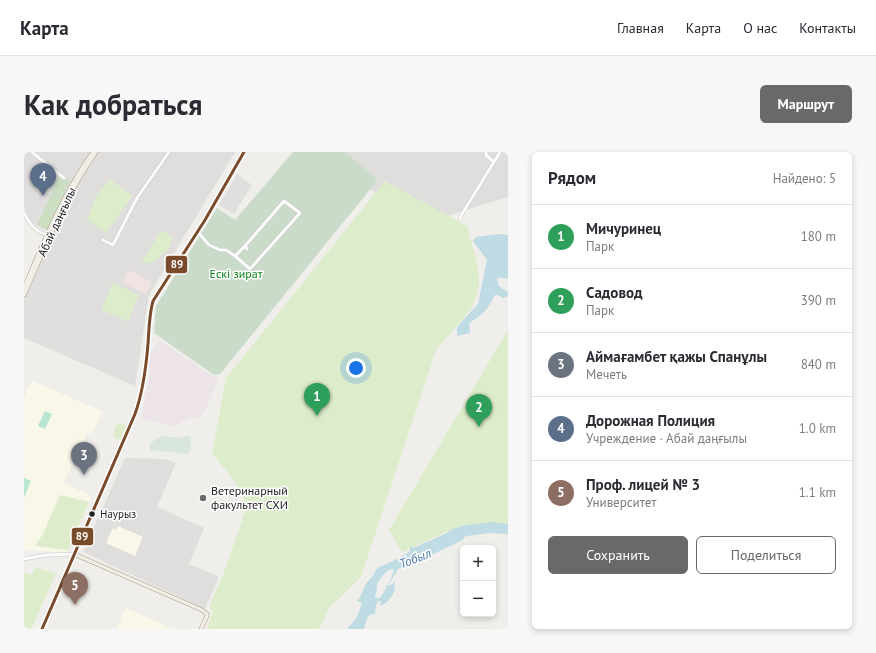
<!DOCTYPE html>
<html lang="ru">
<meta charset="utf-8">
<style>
:root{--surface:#fff;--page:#f7f7f7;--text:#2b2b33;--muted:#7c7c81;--line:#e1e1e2;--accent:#6a6968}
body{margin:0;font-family:"PT Sans",sans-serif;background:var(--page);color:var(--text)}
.controls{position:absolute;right:12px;bottom:12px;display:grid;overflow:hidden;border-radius:6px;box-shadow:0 2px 6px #0003}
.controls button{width:36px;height:36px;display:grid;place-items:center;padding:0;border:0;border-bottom:1px solid var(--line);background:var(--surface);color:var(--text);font:20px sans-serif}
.you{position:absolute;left:332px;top:216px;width:14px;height:14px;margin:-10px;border:3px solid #fff;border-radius:50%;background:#1a73e8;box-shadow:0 0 0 6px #1a73e833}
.badge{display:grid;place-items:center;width:26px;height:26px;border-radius:50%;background:var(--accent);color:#fff;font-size:13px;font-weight:700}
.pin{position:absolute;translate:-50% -33px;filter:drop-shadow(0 1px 2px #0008)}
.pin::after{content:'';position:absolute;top:21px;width:14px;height:12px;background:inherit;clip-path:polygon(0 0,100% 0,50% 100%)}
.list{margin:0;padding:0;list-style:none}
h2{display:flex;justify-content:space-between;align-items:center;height:52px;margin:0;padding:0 16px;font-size:17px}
h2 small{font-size:13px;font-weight:400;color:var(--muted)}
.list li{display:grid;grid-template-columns:26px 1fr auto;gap:12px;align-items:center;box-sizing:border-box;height:64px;padding:0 16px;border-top:1px solid var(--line)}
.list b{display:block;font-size:15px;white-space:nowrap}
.list p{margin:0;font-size:13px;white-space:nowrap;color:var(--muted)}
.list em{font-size:13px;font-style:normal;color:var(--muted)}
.actions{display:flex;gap:8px;padding:12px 16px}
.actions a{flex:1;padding:9px 0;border:1px solid var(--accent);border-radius:6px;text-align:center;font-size:14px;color:var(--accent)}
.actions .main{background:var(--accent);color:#fff}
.map{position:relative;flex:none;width:484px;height:477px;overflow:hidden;border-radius:6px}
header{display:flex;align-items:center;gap:24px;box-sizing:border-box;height:56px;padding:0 20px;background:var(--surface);border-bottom:1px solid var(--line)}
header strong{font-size:19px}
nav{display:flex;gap:22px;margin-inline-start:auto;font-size:14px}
.intro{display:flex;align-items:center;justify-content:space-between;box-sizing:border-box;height:96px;padding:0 24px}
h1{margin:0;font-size:28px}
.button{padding:10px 18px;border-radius:6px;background:var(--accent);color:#fff;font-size:14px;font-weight:700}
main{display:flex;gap:24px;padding:0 24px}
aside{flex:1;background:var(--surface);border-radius:6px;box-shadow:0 2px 6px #0003}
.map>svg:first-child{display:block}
</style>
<header>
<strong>Карта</strong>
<nav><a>Главная</a><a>Карта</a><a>О нас</a><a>Контакты</a></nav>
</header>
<div class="intro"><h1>Как добраться</h1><a class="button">Маршрут</a></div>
<main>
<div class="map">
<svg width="484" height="477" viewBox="0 0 484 477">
<rect width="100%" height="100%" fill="#f0eeeb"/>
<!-- residential -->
<path fill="#dfdedc" d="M0,0H211L125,143L111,234L0,186V147L29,82L14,75L4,64L0,56Z
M280,0H484V45L403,70Z
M101,306L141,307L152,311L133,355L180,376L165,412L195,425L181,457L59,400Z"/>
<!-- commercial -->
<path fill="#f1e3e1" d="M104,118L128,130L122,142L99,131Z"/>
<!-- industrial -->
<path fill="#ede4e9" d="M135,188L194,228L181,259L175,265L166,266L150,274L117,267L121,243L127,217L124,216L126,202Z"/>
<!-- education -->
<path fill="#f8f7e8" d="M8,229L78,259L68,283L63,281L40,331L68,344L42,401L0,398V245Z
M94,374L119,385L111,404L82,391L89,376L92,378Z
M102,456L149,477H92Z"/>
<!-- grass -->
<path fill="#ddeccb" d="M86,27L108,44L82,81L63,68L72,44Z
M361,29L443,74L454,114L455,134L448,156L412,198L337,425L306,455L295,477H183L189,460L185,455L199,423L223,354L209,327L188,301L202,226Z
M136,80H140L149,85L144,98L126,112L123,110L121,111L118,109Z
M89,131L115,143L104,169L77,158Z
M484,178V373L435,374L378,400L365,378Z
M97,271L100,272L103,276L99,286C95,289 91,287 89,284L92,273Z
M36,343L65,350L44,398L11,394L19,382Z
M11,415L32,422L7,477L0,476V420L8,423Z"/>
<!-- forest -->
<path fill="#cbdec1" d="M35,25L41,29L45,26L47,27L23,78L13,73Z"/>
<!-- wetland -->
<path fill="#d9e6de" d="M164,283L167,286V299L163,302L126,298V291L138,284L157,286Z"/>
<!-- cemetery -->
<path fill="#cadbca" d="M269,0H321L349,23L353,29L196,222L190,223L130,181L132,154L193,56L211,68Z"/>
<!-- pitch -->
<path fill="#b7e6d2" d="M21,259L28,262L21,277L14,274Z
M0,326L7,329L0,346Z"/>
<!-- parking -->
<path fill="#e0dfde" d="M213,22L228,33L210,62L195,53Z
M13,54L20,58L12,73L8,71L6,67Z
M13,122L31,130L29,136L17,131L5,155L0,152Z
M31,144L38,147L30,165L23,162Z"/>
<!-- water -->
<path fill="#bfdbe3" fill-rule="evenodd" d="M475,82L484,83V127L476,125L473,127L475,134L484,140V144L479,146L474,143H471C464,157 459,163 445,171L446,181L433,184V175L454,152L463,108L449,89L452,85Z
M469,370L484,372V382L465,381L443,384L415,395L388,414L387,411L379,416H375L364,433H367L371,429L370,434L371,438C368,445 364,451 356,454L357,449H354L352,453L351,462H347L343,466L340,477H323L333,465L338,451L333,449C337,444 339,439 341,434C344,427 351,424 352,417C364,411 375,407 386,399V394L389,396L423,381C430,373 458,371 469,370ZM367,417L370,418C369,423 359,442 356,446H352L351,444L353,437V431L362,420Z"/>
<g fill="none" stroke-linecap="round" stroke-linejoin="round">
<!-- river -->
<path stroke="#bfdbe3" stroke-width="4" d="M403,403L438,386"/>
<defs>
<path id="minor" d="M8,0L40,26
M462,0V3L470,10
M0,61C6,72 11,80 24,83
M436,67L438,62L476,0
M174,80L185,93L196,98H202L211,104L221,94L223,97
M79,88L89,93L113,46L145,0
M211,104L226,117L276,61L260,49L221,94
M0,407L22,403L50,402"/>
<path id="major" d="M0,136C20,89 39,42 69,0
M0,143C22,94 41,44 72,0
M50,402L178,458L183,462V464L177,477
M18,477L111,262C119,240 122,216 124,192C125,178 125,163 129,149L181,68L220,0"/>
</defs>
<!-- minor casing -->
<use href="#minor" stroke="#c9c8c7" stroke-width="4"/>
<!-- major casing -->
<use href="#major" stroke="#a79c86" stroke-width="4.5"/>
<!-- minor -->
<use href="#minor" stroke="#fdfcfc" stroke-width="3"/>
<!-- major -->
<use href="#major" stroke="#f3ede7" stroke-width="3.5"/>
<defs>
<path id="bus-1" d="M18,477L111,262C119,240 122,216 124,192C125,178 125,163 129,149L181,68L220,0"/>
</defs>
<!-- bus-1 casing -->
<use href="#bus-1" stroke="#fff" stroke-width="6"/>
<!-- bus-1 -->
<use href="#bus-1" stroke="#7a4b2a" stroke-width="3"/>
</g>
<!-- markers -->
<circle fill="#6a6968" stroke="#fff" stroke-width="1.5" cx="179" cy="346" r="4"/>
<circle fill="#222" stroke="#fff" stroke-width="1.5" cx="68" cy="362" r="3.5"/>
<g text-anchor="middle" stroke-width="3" stroke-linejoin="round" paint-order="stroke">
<!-- bus labels -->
<g font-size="11" fill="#222" stroke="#fff" text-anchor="start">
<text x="76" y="366">Наурыз</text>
</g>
<!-- street labels -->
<g font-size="12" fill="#222" stroke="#fff">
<text transform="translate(33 70) rotate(-65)" y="4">Абай даңғылы</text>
</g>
<!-- park labels -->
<g font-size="12" fill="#0c8416" stroke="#fff">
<text x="212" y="126">Ескі зират</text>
</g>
<!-- poi labels -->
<g font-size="12" fill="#222" stroke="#fff" text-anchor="start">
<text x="187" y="343">Ветеринарный<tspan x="187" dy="14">факультет СХИ</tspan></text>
</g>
<!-- water labels -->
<g font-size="13" font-style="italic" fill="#4a7aab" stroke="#fff">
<text transform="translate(391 406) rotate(-21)" y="5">Тобыл</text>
</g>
</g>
<g stroke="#fff" stroke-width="1.5">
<rect x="141" y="103" width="23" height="19" rx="4" fill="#7a4b2a"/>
<rect x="47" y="375" width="23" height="19" rx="4" fill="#7a4b2a"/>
</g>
<g font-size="11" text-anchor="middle" font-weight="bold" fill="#fff">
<text x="153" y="116">89</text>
<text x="58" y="388">89</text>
</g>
</svg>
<div class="controls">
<button>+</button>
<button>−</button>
</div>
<div class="you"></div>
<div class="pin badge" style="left:293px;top:264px;background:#2e9e5b">1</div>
<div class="pin badge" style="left:455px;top:275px;background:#2e9e5b">2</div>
<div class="pin badge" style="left:60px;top:323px;background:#6b7280">3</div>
<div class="pin badge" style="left:19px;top:44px;background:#5c6f8a">4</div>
<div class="pin badge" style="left:51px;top:453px;background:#8d6e63">5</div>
</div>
<aside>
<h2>Рядом<small>Найдено: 5</small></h2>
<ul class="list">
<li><span class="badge" style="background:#2e9e5b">1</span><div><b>Мичуринец</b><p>Парк</p></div><em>180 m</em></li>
<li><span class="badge" style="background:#2e9e5b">2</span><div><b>Садовод</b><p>Парк</p></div><em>390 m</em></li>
<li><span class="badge" style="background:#6b7280">3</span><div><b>Аймағамбет қажы Спанұлы</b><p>Мечеть</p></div><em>840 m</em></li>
<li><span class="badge" style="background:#5c6f8a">4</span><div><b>Дорожная Полиция</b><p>Учреждение · Абай даңғылы</p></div><em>1.0 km</em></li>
<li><span class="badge" style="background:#8d6e63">5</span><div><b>Проф. лицей № 3</b><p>Университет</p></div><em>1.1 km</em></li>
</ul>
<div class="actions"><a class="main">Сохранить</a><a>Поделиться</a></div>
</aside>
</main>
